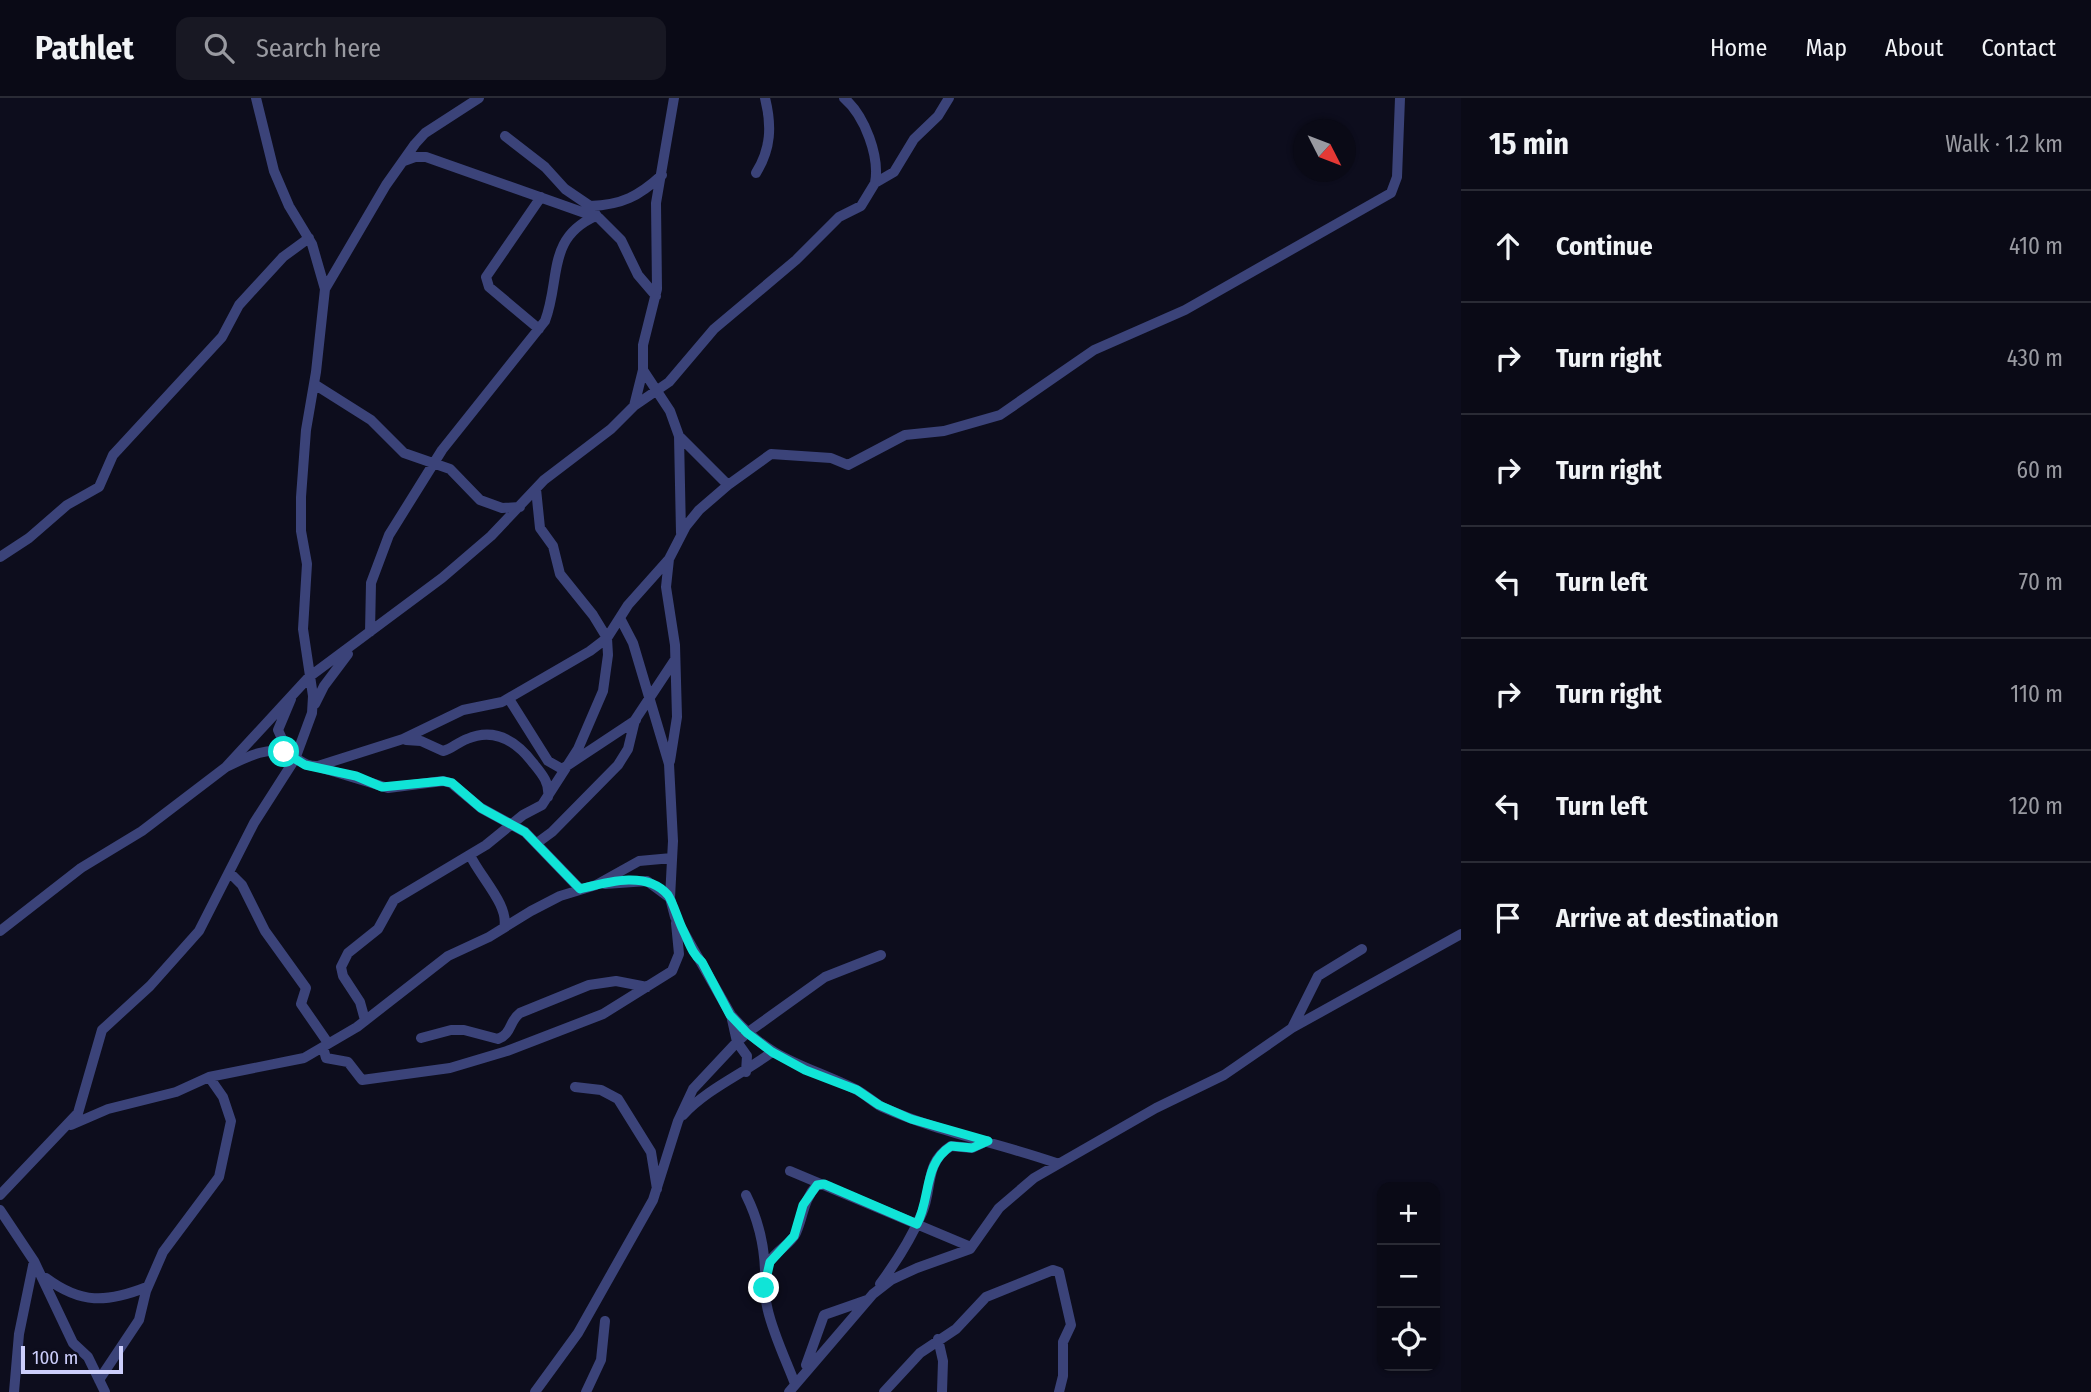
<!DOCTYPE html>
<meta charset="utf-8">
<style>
:root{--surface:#0a0a16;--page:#181823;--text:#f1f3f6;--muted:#999aa1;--line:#2a2b35}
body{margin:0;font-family:"Fira Sans Condensed",sans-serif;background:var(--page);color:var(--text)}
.controls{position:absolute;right:21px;bottom:21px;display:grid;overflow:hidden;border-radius:14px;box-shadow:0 2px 5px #0004}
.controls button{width:63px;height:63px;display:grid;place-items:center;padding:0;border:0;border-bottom:2px solid var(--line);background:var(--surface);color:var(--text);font:35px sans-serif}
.compass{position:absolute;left:1293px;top:21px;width:63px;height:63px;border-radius:50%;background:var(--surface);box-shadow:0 2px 5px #0004;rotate:132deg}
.scale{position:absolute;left:21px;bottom:18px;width:102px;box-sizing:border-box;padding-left:7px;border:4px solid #cccefb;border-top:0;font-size:19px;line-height:24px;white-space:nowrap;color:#cccefb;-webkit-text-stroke:5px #0d0d1d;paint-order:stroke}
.stop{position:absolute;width:21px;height:21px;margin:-16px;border:5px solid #10e4d7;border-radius:50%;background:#fff}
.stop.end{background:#10e4d7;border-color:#fff;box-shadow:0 2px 7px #0008}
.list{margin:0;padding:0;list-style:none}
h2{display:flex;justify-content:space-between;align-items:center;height:91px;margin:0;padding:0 28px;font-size:30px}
h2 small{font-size:23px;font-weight:400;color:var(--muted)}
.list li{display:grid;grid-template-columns:46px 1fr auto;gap:21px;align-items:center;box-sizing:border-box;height:112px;padding:0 28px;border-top:2px solid var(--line)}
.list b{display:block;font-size:26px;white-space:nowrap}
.list em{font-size:23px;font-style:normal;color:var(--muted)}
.icon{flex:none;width:38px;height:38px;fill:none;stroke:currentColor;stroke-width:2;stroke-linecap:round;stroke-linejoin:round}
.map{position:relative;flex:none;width:1461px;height:1294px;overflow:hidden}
header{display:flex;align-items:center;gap:42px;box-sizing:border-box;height:98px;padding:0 35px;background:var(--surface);border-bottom:2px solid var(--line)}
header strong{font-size:33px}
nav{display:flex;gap:38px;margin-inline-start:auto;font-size:24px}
.search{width:490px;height:63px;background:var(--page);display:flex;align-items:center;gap:18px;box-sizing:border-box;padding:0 24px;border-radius:14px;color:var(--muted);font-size:26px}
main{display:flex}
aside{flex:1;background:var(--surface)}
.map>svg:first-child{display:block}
</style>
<header>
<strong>Pathlet</strong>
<div class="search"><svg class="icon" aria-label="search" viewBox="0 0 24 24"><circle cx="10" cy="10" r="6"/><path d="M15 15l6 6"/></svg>Search here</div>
<nav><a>Home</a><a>Map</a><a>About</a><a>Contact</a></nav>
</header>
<main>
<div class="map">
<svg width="1461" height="1294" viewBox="0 0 1461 1294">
<rect width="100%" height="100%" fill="#0d0d1d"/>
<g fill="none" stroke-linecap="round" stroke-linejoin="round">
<!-- minor -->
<path stroke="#3b4379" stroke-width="10" d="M256,0L274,73L289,108L312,146L325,191
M844,0C865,18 880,59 875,85
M505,38L545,69L565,91L590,108L597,118
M404,63L415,59H426L599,120L621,142L638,177L656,198
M756,75C771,51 772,28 765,0
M590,108C622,107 639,98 662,77
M539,231L489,189L486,179L541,99
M643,272L670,313L679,338L728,387
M314,286L371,322L404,355L450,371L480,402L502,410L520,409
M634,308L669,284L714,231L796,162L839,119L861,108L875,85L894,74L914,41L938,18L949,0
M679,338L681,435
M0,459L29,440L67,407L99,389L113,357L222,239L239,207L283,159L309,140
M669,461L666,489L675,547L677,619L670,663
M370,534L371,485L389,437L442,352L545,223C561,181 546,140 596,118
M509,601L548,663L562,671L636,622
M315,606L324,588L348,556
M406,642L421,643L443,653C452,651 458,644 467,641C495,629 517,644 533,665C542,676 550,685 548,699
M289,656L278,632L291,601
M226,669C243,661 268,647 287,655C299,660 304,669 318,668L403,641L463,612L502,604L590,553L607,540L628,507L669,461L686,428L699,412L728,387L771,356L831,360L848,367L905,337L944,333L1000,317L1094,252L1185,212L1391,95L1397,79L1400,0
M319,669L388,690L443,683L451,685L481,710L525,734L580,791
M537,745L552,734L618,667L628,651L635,622L674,563
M470,757C480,779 510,808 504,830
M230,775L242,787L265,833L306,890L301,906L328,945
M605,786L647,783L670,800
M0,833L81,770L142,733L226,669L309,579L442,480L491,438L544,382L611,331L634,308L643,272V247L657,191L656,105L674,0
M732,918C771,963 806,967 855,991C865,996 873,1004 882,1009C938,1034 999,1045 1056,1065
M365,922L360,904L343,878L341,869L348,855L378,831L394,802L486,747L523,717L542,707L578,651L603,593L608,557L607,540L593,517L560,476L553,448L540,430L536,391
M1292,930L1318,878L1362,851
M421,940L451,932H464L498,941C512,936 509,923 520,915L589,887L616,883L647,889
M323,949L326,960L348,964L362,982L450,970L507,953L603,916L672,873L679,856L676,825
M746,974L747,958L737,944L747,935L825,879L881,857
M575,989L601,992L618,1001L651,1054L657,1091
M683,1017C708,990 743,976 772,954
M71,1027L108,1011L176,994L209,979L304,960L357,929L448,858L489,839L531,813L560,798L596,787L639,763L672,760
M790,1073L971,1149
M0,1097L78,1015L102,932L150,888L199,833L254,725L295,661L312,615L313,598L303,531L307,466L301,433V399L306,332L316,274L325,191L386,87L415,46L425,35L479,0
M746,1097C758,1121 764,1145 765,1172
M0,1112L34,1163L19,1236L14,1294
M34,1163L73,1245L88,1259L105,1294
M46,1180C81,1206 106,1205 147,1189
M880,1186C897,1163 911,1141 922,1115C933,1090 924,1065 951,1048L972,1050L987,1043
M938,1241L943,1263L942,1294
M806,1267L824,1217L867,1202
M99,1282L139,1222L146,1193L163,1154L219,1079L231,1023L223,999L209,979
M795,1286C783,1253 752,1196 770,1163C777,1152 791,1146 796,1135C804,1117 803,1102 817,1087
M535,1294L578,1235L653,1102L678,1023L693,991L737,944L731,917L675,819L670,800L673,743L669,666L633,545L620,520
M586,1294L601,1262L605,1223
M789,1294L873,1196L891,1182L917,1170L970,1151L999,1110L1034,1080L1156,1010L1224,977L1292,930L1461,836
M884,1294L920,1255L956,1231L986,1199L1053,1172L1059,1174L1071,1227L1063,1244V1278L1059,1294"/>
</g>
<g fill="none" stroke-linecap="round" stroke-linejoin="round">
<!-- route -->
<path stroke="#10e4d7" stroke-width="9" d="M284,654L305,667L356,678L382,689L443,683L452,685L481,710L525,734L580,791C607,784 647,772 668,797C673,804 678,822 683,832C689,844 692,856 702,864L730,917L747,935L772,954L805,972L857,992L879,1007L911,1021L988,1043L972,1050L951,1048C923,1066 931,1099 917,1126L824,1086L817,1087L803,1107L794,1138L770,1164L764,1190"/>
</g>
</svg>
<div class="controls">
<button>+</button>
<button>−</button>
<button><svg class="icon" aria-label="locate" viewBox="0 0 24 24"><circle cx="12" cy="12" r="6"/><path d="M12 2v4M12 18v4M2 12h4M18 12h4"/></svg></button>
</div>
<svg class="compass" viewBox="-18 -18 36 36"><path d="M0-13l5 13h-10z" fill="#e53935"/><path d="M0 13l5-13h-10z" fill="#999aa1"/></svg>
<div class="scale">100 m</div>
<div class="stop" style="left:284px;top:654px"></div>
<div class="stop end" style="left:764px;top:1190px"></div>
</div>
<aside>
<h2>15 min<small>Walk · 1.2 km</small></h2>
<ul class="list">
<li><svg class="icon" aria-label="ahead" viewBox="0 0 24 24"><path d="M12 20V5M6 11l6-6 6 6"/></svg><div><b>Continue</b></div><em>410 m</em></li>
<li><svg class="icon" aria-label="right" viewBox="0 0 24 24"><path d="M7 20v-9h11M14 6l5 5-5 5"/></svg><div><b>Turn right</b></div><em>430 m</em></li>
<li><svg class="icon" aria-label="right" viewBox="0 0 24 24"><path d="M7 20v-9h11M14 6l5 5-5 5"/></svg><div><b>Turn right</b></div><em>60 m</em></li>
<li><svg class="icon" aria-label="left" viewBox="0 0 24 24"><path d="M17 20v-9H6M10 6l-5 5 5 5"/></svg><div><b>Turn left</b></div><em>70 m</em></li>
<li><svg class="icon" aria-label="right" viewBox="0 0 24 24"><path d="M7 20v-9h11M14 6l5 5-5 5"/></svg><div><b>Turn right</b></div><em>110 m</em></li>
<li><svg class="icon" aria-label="left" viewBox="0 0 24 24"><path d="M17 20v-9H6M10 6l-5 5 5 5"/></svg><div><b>Turn left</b></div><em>120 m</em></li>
<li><svg class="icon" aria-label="arrive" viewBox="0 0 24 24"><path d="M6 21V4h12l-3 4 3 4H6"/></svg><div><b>Arrive at destination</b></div></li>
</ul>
</aside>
</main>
